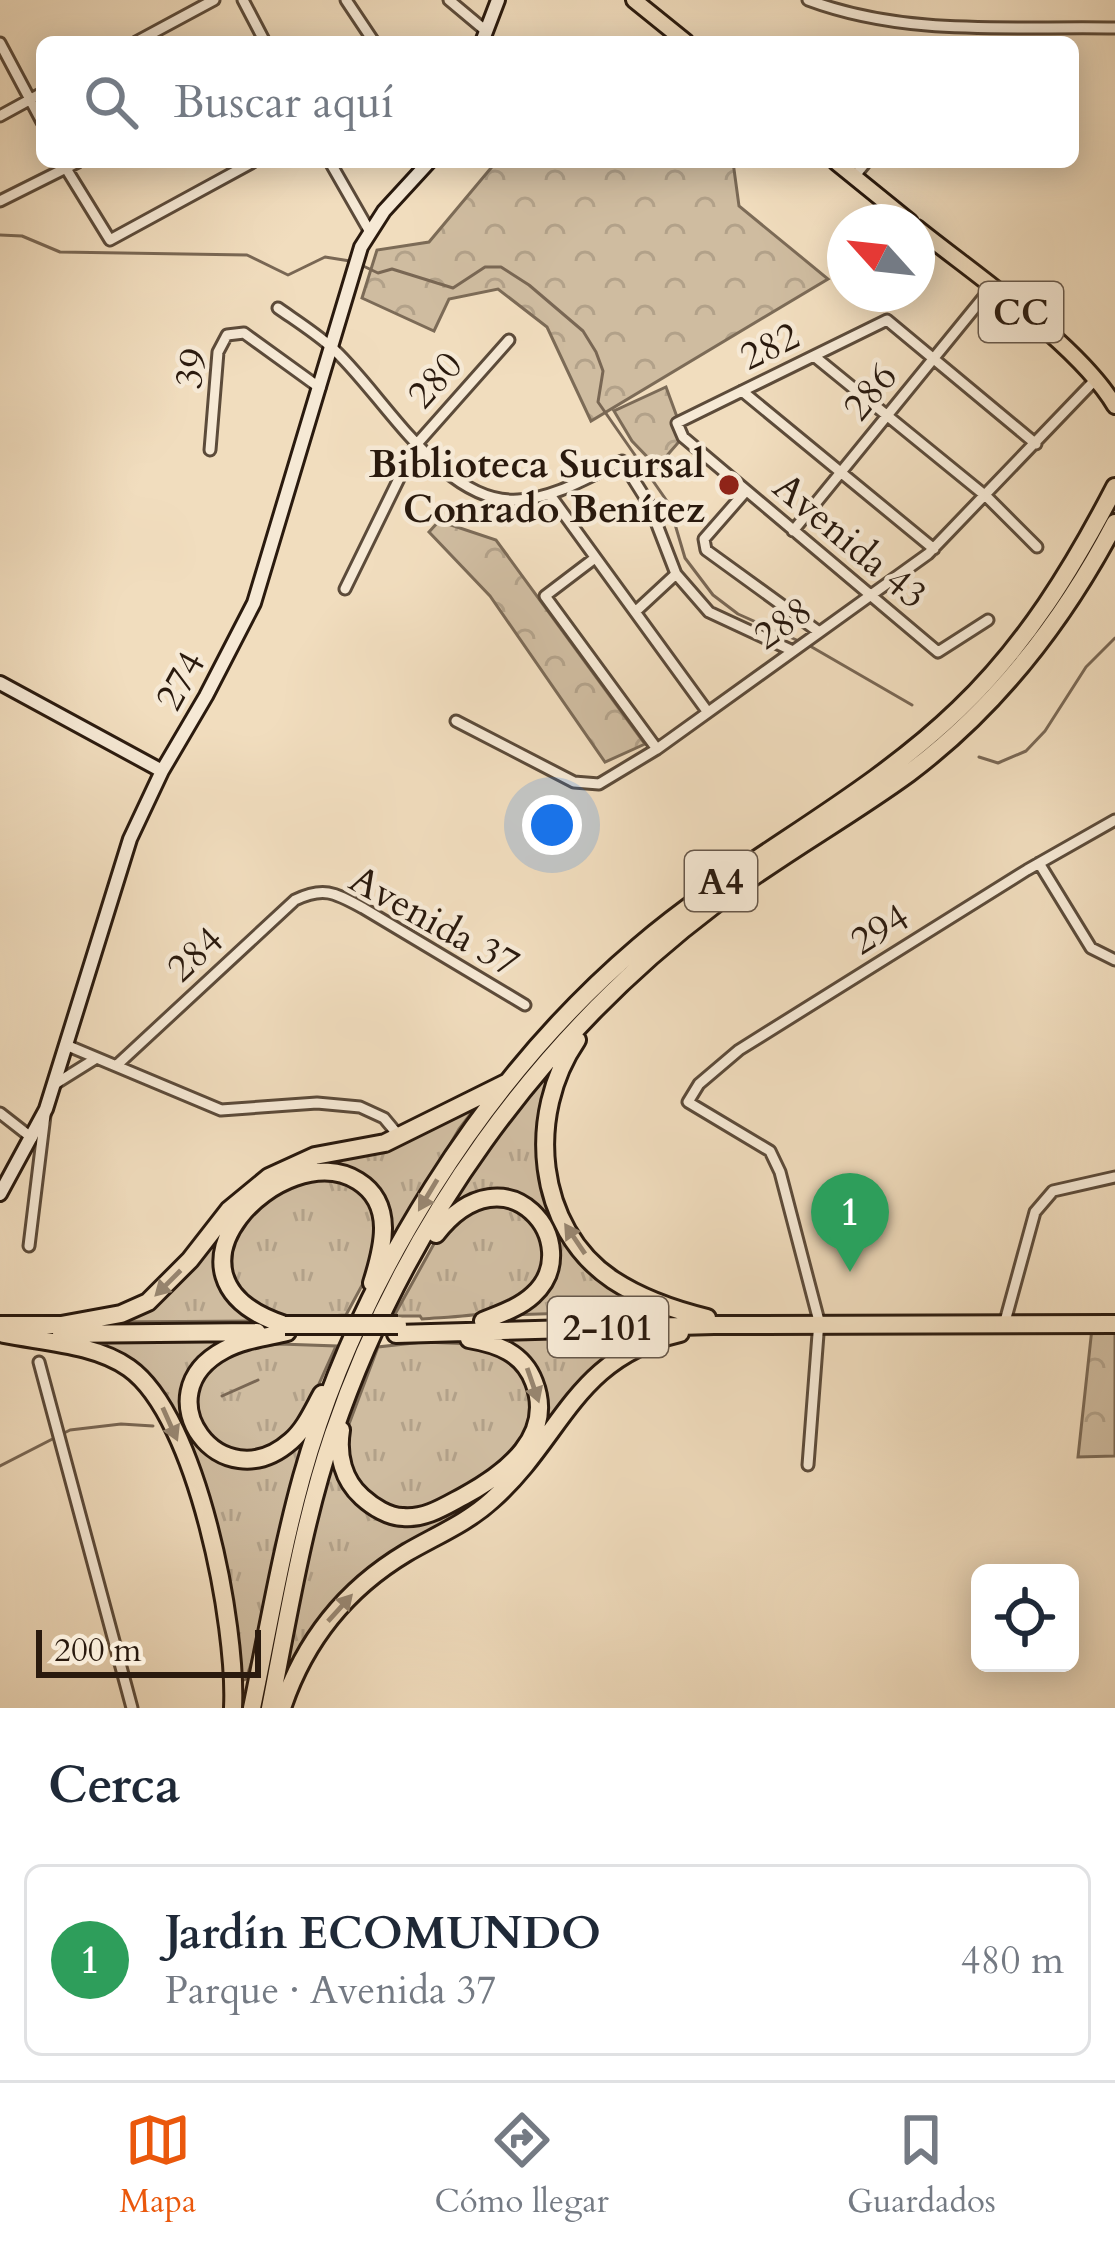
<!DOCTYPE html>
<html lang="es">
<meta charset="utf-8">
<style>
:root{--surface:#fff;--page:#f2f2f3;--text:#1f2937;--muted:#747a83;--line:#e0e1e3;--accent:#ea580c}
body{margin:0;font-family:Cardo,serif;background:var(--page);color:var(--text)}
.controls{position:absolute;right:36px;bottom:36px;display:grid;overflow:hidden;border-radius:18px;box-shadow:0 6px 30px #0003}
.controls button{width:108px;height:108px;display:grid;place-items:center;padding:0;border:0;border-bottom:3px solid var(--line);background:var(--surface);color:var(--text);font:60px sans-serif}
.compass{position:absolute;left:827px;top:204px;width:108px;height:108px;border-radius:50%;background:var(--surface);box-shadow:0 6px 30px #0003;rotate:297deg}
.scale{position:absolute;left:36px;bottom:30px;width:225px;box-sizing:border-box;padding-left:12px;border:6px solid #2a1a0e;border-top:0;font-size:33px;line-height:42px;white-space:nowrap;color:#2a1a0e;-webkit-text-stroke:9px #f6e9d5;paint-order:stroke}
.you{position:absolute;left:552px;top:825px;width:42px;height:42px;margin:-30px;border:9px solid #fff;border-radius:50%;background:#1a73e8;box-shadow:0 0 0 18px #1a73e833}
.badge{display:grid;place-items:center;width:78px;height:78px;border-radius:50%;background:var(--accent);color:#fff;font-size:39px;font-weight:700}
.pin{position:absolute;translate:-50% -99px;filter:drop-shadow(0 3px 6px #0008)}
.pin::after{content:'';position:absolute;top:63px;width:42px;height:36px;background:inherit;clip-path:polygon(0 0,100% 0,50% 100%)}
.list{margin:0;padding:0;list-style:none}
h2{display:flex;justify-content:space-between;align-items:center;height:156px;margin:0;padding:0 48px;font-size:51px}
h2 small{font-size:39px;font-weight:400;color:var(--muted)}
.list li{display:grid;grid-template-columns:78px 1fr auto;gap:36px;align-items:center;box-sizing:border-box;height:192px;margin:0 24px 24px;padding:0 24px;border:3px solid var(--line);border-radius:18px}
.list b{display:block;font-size:45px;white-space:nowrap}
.list p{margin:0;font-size:39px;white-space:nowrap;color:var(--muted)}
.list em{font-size:39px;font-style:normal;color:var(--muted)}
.icon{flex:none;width:66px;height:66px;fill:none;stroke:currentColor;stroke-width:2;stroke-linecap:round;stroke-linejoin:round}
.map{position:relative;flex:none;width:1115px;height:1708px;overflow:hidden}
.search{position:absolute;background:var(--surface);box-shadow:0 6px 30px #0003;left:36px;right:36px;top:36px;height:132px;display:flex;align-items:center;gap:30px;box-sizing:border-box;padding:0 42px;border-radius:18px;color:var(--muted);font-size:45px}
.sheet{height:372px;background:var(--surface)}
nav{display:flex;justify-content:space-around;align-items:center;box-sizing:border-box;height:168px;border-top:3px solid var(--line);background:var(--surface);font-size:33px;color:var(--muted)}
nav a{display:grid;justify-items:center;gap:6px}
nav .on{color:var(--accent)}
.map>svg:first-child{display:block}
</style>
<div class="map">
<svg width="1115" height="1708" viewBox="0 0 1115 1708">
<defs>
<pattern id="grass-tufts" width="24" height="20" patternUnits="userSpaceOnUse" patternTransform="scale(3)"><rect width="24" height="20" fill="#cfbca0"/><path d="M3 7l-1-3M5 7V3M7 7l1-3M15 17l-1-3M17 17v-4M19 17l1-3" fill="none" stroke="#b2a189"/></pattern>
<pattern id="forest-crowns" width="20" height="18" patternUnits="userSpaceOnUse" patternTransform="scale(3)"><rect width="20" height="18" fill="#cfbca0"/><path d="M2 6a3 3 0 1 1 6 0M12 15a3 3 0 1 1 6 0" fill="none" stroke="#b2a189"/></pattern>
</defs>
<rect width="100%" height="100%" fill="#f1ddbe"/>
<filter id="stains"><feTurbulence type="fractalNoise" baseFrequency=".00167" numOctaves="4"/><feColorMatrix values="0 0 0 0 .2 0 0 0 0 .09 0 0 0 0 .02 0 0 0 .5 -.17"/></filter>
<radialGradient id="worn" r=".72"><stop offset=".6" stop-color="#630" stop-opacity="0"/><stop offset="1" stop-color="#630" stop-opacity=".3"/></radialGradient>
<!-- grass -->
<path fill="url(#grass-tufts)" stroke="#7c6b57" stroke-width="3" d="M553,1065L539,1142L573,1248L665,1310L508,1315L536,1298L555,1250L516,1196L439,1223L490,1142Z
M485,1095L459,1129L381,1263L385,1211L335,1166L243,1208L218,1281L237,1307L266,1321L110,1322L131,1314L238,1208L306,1164L346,1156Z
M315,1176L361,1186L377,1213L373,1265L346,1315L294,1318L264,1314L233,1289L231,1237L265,1201Z
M484,1201C495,1203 512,1203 521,1208C548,1225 554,1269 531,1292C504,1318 456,1316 422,1319L420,1316H394L435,1242Z
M660,1332L636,1343L491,1495L361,1583L281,1689L295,1609L334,1451L375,1513L438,1515L526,1451L536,1381L477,1336Z
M240,1339L194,1372V1435L251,1464L314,1420L287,1507L253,1658L246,1679L237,1683L194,1476L136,1367L65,1342Z
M423,1342L473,1344L514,1359L534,1398L526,1441L470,1488L413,1512L382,1507L351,1476L346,1432L378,1347Z
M280,1344L336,1346L300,1426L268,1451L233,1454L201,1432C199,1420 195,1406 195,1393C196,1354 251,1346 280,1344Z"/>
<!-- forest -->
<path fill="url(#forest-crowns)" stroke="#7c6b57" stroke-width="3" d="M496,162H733L739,206L828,279L591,421L547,327L498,289L449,299L434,331L362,298L377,250L429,242Z
M666,387L684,436L657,467L632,441L614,411Z
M439,521L496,540L645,744L605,762L490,596L429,532Z
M1092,1328L1115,1332V1456L1078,1457Z"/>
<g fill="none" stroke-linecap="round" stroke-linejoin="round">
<!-- stream -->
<path stroke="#796754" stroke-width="3" d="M0,235L22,236L60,252L247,255L288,275L325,257L350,261
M359,264L378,273L392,269L453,288L485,267H501L529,285L583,331L596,352L603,371L598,402L669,504L685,558L713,595L738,614L801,642
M810,646L912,705
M979,757L998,763L1026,751L1045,731L1086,667L1115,638
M222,1396L258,1380
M0,1466L70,1430L121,1424L153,1426"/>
<defs>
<path id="street" d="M243,0L265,42
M346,0L374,42
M449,0L486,31
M808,0C907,37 1011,26 1115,28
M136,42L214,0
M0,43L42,122
M0,116L42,93
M62,162L110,240L253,162
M330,162L370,232
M854,177L866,162
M0,201L78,162
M278,308C295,320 314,332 330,346C380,389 441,505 518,500C555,498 588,477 622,461L649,504L676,574L709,612L793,651
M814,356L987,497L1037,547
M742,391L934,549
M210,450L218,352L227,335L244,333L320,388
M746,491L704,539L706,550L819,632
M550,495L707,711
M793,531L991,288
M595,558L545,596L657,749
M345,589L415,446L509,340
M635,612L676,574
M988,620L938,652L683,437L677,423L887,320L1036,444
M456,721L574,782L599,784L657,749L928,554L1096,379
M1039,863L1091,948L1115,960
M66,1045L221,1110L317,1103L360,1107L384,1118L399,1136
M117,1065L295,900C324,886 335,893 363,908L525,1005
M55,1084L95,1059
M0,1113L32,1138
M29,1246L45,1115
M1004,1325L1035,1212L1053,1191L1115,1177
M39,1362L132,1708
M808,1465L819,1321L780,1172L770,1151L688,1102L699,1084L739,1050L1027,870L1115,820"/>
<path id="secondary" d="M482,42L498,0
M0,683L162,771
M0,1194L46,1109L130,839L162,771L206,696L254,603L361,247L384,211L429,162"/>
<path id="primary" d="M634,0L686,42
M836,162L910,222
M917,228C974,274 1079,345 1115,406"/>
<path id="highway" d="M577,1040C526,1114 535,1228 613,1280C642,1299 674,1310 707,1318
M436,1234C507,1143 588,1245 533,1295C519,1308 500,1314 483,1321
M0,1325H68
M61,1325L121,1314L148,1302L190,1260L229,1210L269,1177L315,1156L385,1143L506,1083
M285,1325C139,1278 284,1134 358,1181C395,1204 383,1248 372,1283
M287,1332C266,1337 242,1340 224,1350C141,1394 221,1503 291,1441C305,1429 313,1410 322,1394
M4,1334C44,1342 95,1344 129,1368C198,1417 237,1627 233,1708
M61,1334L257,1332
M396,1334L714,1325L1115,1324
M341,1430C337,1455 343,1480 362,1497C373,1507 389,1517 403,1517C426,1519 445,1506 464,1496C506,1473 555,1436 534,1382C523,1353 498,1344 469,1339
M252,1708C268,1631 281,1553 302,1477C357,1281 483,1079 638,947C739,860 864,801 959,709C1026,645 1073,568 1115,487
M270,1708C288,1617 303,1522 333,1434C404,1226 538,1038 714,905C776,857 846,819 909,773C997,707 1064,620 1115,523
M282,1708C304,1642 346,1589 406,1553C435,1536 467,1523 492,1500C563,1437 573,1358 680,1333"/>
</defs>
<!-- street casing -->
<use href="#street" stroke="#5c4b3a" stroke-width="15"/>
<!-- secondary casing -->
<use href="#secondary" stroke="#2a1a0e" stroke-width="18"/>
<!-- primary casing -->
<use href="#primary" stroke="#2a1a0e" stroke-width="20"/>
<!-- highway casing -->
<use href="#highway" stroke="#2a1a0e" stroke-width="22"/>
<!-- street -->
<use href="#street" stroke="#f6e9d5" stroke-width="9"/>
<!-- secondary -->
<use href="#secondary" stroke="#f6e9d5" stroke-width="12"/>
<!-- primary -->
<use href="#primary" stroke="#f1ddbe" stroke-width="14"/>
<!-- highway -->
<use href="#highway" stroke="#f1ddbe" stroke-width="16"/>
<defs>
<path id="highway-bridge" d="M285,1325H398"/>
</defs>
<!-- highway-bridge casing -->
<use href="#highway-bridge" stroke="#2a1a0e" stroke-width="22" stroke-linecap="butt"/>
<!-- highway-bridge -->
<use href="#highway-bridge" stroke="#f1ddbe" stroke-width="16"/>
</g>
<!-- one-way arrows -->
<defs><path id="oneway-solid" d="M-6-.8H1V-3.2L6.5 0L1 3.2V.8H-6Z" transform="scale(3)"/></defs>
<g fill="#97856f">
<use href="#oneway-solid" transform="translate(428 1195) rotate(121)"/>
<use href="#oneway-solid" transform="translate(575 1239) rotate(-124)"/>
<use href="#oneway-solid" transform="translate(168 1283) rotate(135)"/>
<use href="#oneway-solid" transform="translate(533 1385) rotate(71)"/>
<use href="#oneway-solid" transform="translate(170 1424) rotate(66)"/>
<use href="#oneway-solid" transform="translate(340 1608) rotate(-48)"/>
</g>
<!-- markers -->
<circle fill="#8f2418" stroke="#f6e9d5" stroke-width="4.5" cx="729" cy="485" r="12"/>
<g text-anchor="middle" stroke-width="9" stroke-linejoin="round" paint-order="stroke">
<!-- shield labels -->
<g fill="#f6e9d5" stroke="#67584a" stroke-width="3">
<rect x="979" y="282" width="84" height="60" rx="9"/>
<rect x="685" y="851" width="72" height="60" rx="9"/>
<rect x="548" y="1297" width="120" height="60" rx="9"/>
</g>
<g font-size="36" font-weight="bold" fill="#2a1a0e">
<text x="1021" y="325">CC</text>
<text x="721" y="894">A4</text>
<text x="608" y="1340">2-101</text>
</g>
<!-- street labels -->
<g font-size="39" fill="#2a1a0e" stroke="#f6e9d5">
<text transform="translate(769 345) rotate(-26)" y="14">282</text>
<text transform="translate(190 368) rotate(-79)" y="14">39</text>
<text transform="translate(434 379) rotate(-48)" y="14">280</text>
<text transform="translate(869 391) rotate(-51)" y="14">286</text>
<text transform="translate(851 540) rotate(40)" y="14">Avenida 43</text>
<text transform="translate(782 622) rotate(-35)" y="14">288</text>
<text transform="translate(179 680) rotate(-61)" y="14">274</text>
<text transform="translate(435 920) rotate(29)" y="14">Avenida 37</text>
<text transform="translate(879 928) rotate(-32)" y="14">294</text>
<text transform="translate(194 953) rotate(-43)" y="14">284</text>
</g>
<!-- poi labels -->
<g font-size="39" font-weight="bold" fill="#2a1a0e" stroke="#f6e9d5" text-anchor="end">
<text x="705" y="477">Biblioteca Sucursal<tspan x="705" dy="45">Conrado Benítez</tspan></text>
</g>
</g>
<rect width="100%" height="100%" filter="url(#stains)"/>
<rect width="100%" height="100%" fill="url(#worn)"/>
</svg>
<div class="controls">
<button><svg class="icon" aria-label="locate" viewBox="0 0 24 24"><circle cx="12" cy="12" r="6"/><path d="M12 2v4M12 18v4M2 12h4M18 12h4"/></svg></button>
</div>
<svg class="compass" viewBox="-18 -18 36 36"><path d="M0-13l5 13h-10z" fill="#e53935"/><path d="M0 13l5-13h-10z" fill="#747a83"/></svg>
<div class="scale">200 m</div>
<div class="you"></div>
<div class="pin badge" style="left:850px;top:1272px;background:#2e9e5b">1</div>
<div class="search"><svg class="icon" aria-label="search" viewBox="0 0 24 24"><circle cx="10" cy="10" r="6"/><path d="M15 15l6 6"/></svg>Buscar aquí</div>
</div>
<section class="sheet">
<h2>Cerca<small></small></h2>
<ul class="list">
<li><span class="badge" style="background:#2e9e5b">1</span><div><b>Jardín ECOMUNDO</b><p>Parque · Avenida 37</p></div><em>480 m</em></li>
</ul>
</section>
<nav>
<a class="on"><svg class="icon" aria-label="map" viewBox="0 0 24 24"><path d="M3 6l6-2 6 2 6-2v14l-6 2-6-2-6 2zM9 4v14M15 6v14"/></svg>Mapa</a>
<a><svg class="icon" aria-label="directions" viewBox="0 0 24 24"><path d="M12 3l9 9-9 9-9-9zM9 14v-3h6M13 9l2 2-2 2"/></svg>Cómo llegar</a>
<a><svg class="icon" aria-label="saved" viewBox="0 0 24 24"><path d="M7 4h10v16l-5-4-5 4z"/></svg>Guardados</a>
</nav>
